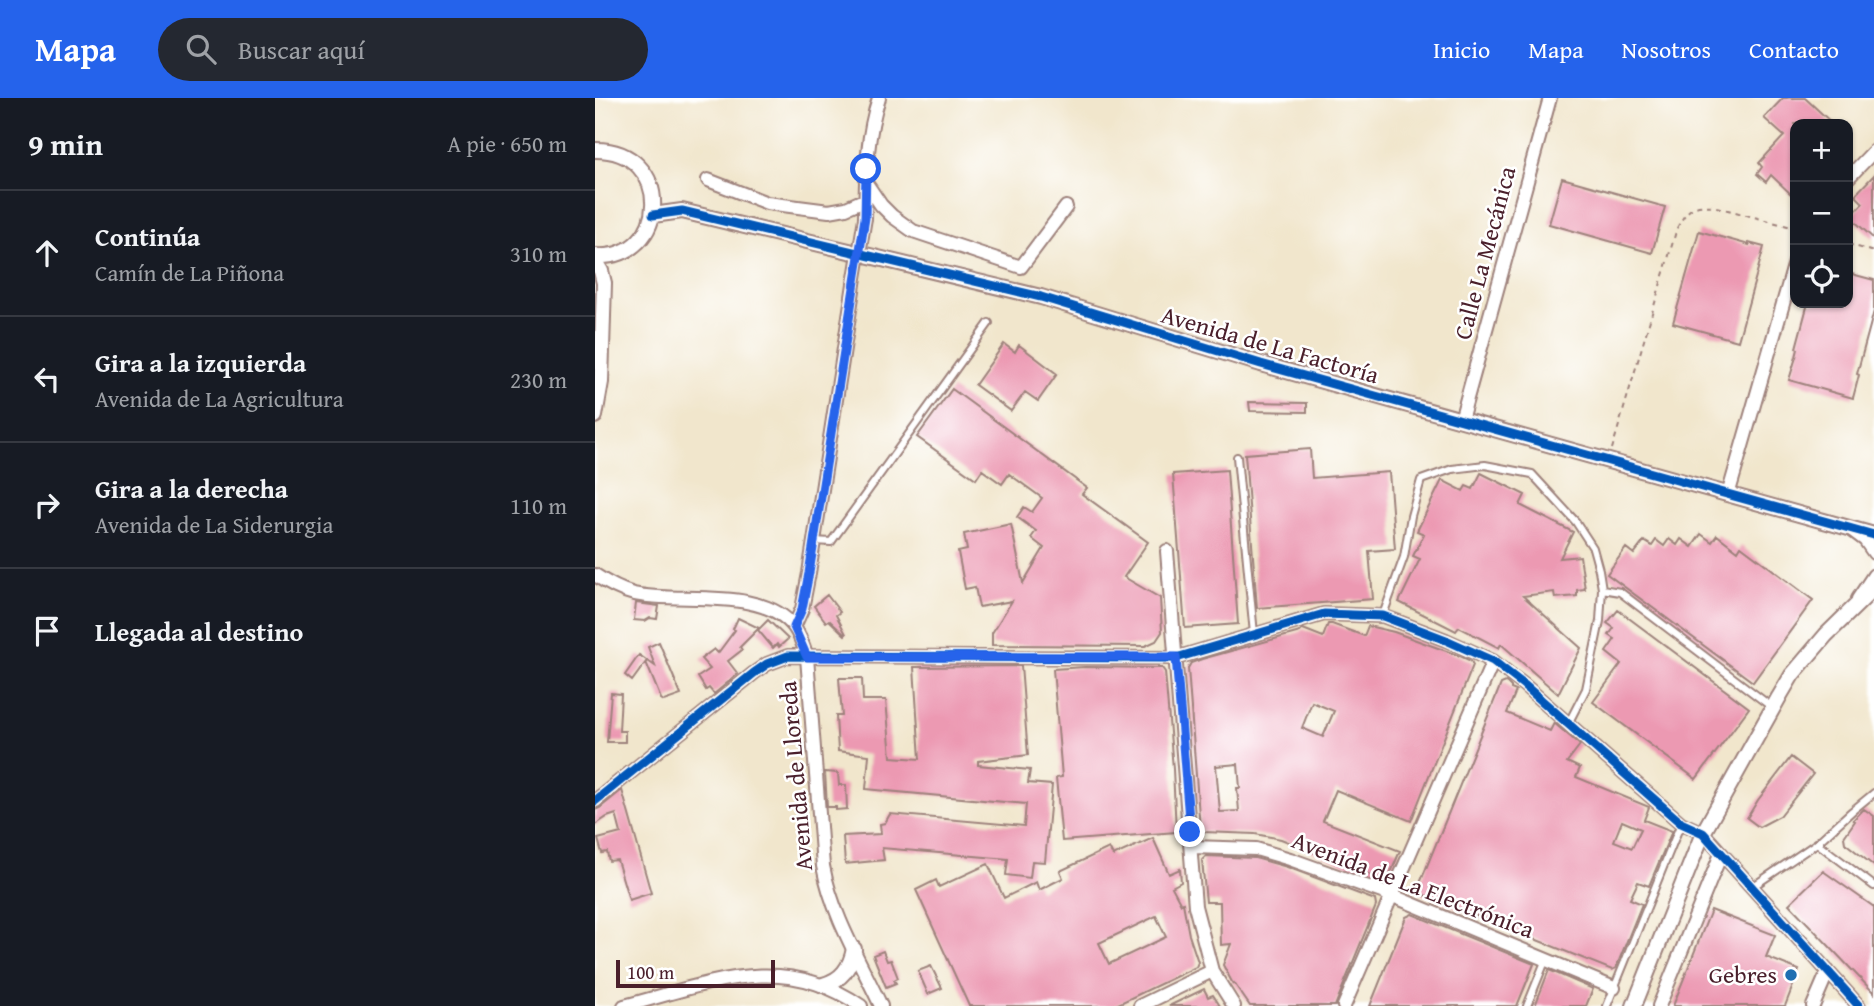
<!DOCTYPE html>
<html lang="es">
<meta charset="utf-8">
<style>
:root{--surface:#171b24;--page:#242831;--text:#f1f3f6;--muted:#9ea1a6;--line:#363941;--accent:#2563eb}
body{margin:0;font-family:"Gentium Book Plus",serif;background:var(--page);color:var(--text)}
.controls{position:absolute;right:21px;top:21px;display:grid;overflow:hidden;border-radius:14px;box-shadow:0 2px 5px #0004}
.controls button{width:63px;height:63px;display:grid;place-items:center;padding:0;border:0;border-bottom:2px solid var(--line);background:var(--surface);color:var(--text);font:35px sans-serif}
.scale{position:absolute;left:21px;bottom:18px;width:159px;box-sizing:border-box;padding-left:7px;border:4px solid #4a1f2b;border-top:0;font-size:19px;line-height:24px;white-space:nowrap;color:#4a1f2b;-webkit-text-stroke:5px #fff;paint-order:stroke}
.stop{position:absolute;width:21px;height:21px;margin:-16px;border:5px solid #2563eb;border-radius:50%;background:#fff}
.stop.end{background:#2563eb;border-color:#fff;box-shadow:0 2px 7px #0008}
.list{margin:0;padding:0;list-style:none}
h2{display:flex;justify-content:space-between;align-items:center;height:91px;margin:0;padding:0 28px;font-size:30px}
h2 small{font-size:23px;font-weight:400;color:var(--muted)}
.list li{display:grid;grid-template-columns:46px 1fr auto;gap:21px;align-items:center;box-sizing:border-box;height:126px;padding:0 28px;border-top:2px solid var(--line)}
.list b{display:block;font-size:26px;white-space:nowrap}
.list p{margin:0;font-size:23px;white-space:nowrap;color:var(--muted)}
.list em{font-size:23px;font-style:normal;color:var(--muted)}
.icon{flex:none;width:38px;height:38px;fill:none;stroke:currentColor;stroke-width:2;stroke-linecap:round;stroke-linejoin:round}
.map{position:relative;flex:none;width:1279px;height:908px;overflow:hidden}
header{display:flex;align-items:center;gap:42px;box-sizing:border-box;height:98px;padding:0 35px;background:var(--accent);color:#fff}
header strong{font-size:33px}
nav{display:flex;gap:38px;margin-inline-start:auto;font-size:24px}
.search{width:490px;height:63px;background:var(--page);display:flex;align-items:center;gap:18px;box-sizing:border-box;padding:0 24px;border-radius:38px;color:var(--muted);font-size:26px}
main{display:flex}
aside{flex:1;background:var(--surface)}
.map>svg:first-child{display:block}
</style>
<header>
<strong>Mapa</strong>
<div class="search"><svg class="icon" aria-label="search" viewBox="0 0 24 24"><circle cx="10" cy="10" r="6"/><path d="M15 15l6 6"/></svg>Buscar aquí</div>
<nav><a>Inicio</a><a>Mapa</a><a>Nosotros</a><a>Contacto</a></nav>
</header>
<main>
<aside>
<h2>9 min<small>A pie · 650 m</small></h2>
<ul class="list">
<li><svg class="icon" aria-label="ahead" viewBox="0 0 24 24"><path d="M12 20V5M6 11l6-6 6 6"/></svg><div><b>Continúa</b><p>Camín de La Piñona</p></div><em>310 m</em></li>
<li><svg class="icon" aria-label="left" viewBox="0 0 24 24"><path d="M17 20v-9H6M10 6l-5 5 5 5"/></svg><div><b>Gira a la izquierda</b><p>Avenida de La Agricultura</p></div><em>230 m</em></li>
<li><svg class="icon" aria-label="right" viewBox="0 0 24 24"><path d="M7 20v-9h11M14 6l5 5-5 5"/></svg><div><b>Gira a la derecha</b><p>Avenida de La Siderurgia</p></div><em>110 m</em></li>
<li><svg class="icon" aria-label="arrive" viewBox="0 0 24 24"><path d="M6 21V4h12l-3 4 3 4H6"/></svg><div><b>Llegada al destino</b></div></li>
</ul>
</aside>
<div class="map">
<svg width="1279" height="908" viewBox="0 0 1279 908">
<rect width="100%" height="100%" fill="#fff"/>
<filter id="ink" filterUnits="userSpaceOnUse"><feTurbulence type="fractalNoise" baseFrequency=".0143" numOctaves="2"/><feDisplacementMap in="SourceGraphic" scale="14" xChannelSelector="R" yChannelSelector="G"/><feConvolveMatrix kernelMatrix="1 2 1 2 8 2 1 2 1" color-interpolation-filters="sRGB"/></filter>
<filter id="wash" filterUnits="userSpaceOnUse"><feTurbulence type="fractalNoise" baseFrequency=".00686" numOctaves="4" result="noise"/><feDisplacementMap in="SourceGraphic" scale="28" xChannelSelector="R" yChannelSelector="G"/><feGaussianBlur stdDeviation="1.57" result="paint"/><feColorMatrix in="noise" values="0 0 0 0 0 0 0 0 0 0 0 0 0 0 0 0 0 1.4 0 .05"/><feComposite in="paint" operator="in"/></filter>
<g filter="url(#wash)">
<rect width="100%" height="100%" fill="#f1e6cc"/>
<g id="blocks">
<!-- building -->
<path fill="#ec99b2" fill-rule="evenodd" d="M1188,0H1210L1238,26H1200V100L1176,77L1171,84L1162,76L1167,69L1164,65L1189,38L1169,20Z
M1279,77V141L1255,119L1268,105L1260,97Z
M967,80L1070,109L1057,155L954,126Z
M1104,133L1154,147V145L1169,149L1143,243L1078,225Z
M1253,175L1279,182V213L1262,276L1264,277L1258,300L1194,282L1201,259L1203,251L1201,250L1213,205H1253Z
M409,246L420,254L424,247L462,276L443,303L430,294L416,313L380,287Z
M357,291L492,390L487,396L553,444L529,479L565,500L567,534L561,543L550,548L397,547V535L417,503L384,509L380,489L370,491L363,454L372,452L369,436L416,426L428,485L449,450L436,440L441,433L422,419L429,409L437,414L447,400L414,376L407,386L387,372L381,381L322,339Z
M654,304L712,305V314L655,313Z
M715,351L717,380L794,374L800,451L774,453L778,501L662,510L650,356Z
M632,372L643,526L590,530L578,376Z
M886,375L930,397L925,407L978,434L965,460L985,458L990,491L982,492V498L960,500L959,494L928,498L986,550L963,596L906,546L904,550L864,529L861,533L804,504L825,461L818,458L829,436L822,433L847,382L868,393L871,388L878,391Z
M1106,436L1117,444L1122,437L1143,453L1146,448L1218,502L1158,584L1012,476L1031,450L1039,456L1049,443L1057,448L1061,442L1069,448L1074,441L1082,447L1086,441L1097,449Z
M232,497L245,514L241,517L251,536L250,537L234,522L231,524L219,508Z
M41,505L64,508L62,521L55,520L50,523L39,522Z
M1023,512L1154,610L1101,681L998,604L1026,566L1011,554L1020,541L1014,537L1019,530L1012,525Z
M143,520L164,530L145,549L147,552L133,563L143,576L119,596L114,590L111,592L103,579L115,571L106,561L119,551L123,555L140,532L138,531Z
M173,522L193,541L184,549L182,546L178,550L163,532Z
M733,526H737L769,538L773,528L799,534L865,558L876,563L878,567L816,723L741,692L728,723L805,753L794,779L788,782L686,741L660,736L609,734L605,731L593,570L596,565L607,561L705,534L708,531L728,539ZM717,604L739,613L728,639L707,630ZM643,666L645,690H642L644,713L625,714L621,668Z
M64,544L86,597L69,603L66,601L51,564L37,583L30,577L44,557L60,568L53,549Z
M426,568L433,657L383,663V667L435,672L433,685L457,687L450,764L437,763L435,780L411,777L413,761L287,750L289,762L250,766L248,738L286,736L285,726L290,725L295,716L429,728L431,706L271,691L274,657L243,653L241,618H247L244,580H267L268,602H291L296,659L325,661L319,569Z
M490,569L567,570L570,574L578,671L581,734L467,743L461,680L467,679L458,571Z
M911,584L916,589V591L921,593L912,615L955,633L959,625L985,647L972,664L985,670L981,679L1054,709L1049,722L1077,733L1054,788L1043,784L1035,801L1047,806L1021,870L1017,872L824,795L823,790L906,586ZM1027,723L1046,731L1037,750L1019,743Z
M16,595L26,596L24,633H30V644H12Z
M1196,659L1218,676L1185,718L1164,729L1152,720L1163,702Z
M230,674L243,675L244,687H251L252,711L241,712V709H232Z
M27,692L56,795L34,802L22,762L14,763L12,754L7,755L3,741L26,735L21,716L12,719L0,727V712L5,710Z
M1269,711L1279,718V768L1250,745L1249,739L1260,723L1258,722Z
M558,740L574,776L585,771L586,784L577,789L586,806L588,805L594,837L603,864L601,869L519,908H374L321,792L341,782L344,789L393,766L409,800L441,784L444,792L468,780L465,773L514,750L518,758ZM561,818L571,839L514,866L504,845Z
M611,758L660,760L692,769L780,802L781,808L740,908H655L639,885L638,886L628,867L636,846L626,847L625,804H611L607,762Z
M1228,773L1279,809V895L1194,806Z
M1116,812L1180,837L1171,859L1204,872L1190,908H1078Z
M817,816L939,866L922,908H775L811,819Z
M288,853L292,863L296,862L303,880L299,882L301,885L291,889L278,857Z
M336,868L347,890L333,896L323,873Z
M954,872L998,891L991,908H940Z
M609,891L613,899L618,897L625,908H574Z"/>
</g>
</g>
<g filter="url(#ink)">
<use href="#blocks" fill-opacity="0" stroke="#9e827c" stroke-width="2"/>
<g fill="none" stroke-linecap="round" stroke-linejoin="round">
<defs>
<path id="service" d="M642,359L659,536
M219,443L236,444L394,225
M1007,491L1025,494L1178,610
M788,517L809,459L816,418L826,382L857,371L890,367L937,376L981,424L998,450L1004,472L1007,491L1005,523L991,591L973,626
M1222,745L1257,713L1279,695
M1157,789L1222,745L1279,788
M932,908L951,861
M1012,908L1086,725"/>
<path id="minor" d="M1253,80L1279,53
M113,82L172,105L234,113L251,110L271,101
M271,85L286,107L297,118L318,133L426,169L471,109
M270,120C271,80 271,39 284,0
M866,322L955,0
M1133,397L1200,164
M1258,433L1270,442L1279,455
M572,453L600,808L617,873L639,908
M0,477C12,485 24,492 39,496C83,506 168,488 199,529C205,537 209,549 212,559L228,768C237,817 265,863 286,908
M1263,501L1279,477
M199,529L207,511L214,475L259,186
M0,703L159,575L172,566L193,558L581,560L729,516L788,518L851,542L898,563L929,587L1086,725L1108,735L1264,908
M597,749L661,751L695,761L798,798L1019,890
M29,908C114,886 186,852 266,908
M545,908L617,873
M749,908L898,563
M1064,908L1126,756
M1218,908L1233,873"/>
<path id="tertiary" d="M0,52C79,51 76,163 0,158
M58,117L87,113L446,199L666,266L1279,437
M0,163L6,173L9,185L6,284L0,318
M228,887C247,882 255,870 259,851
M1039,908L1108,735L1184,599L1197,577L1231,537L1279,490"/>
</defs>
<!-- service casing -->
<use href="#service" stroke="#9e827c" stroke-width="10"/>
<!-- minor casing -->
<use href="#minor" stroke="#9e827c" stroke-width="16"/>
<!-- tertiary casing -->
<use href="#tertiary" stroke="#9e827c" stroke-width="18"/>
<!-- path -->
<path stroke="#9e827c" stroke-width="2" stroke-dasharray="5 5" stroke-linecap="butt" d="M1253,146L1279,154
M1017,351L1082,130C1092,112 1096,106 1118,108L1200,130"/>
<!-- service -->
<use href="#service" stroke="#fff" stroke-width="6"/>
<!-- minor -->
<use href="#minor" stroke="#fff" stroke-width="12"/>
<!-- tertiary -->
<use href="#tertiary" stroke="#fff" stroke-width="14"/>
<defs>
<path id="minor-bridge" d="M259,186L270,120"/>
</defs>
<!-- minor-bridge casing -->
<use href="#minor-bridge" stroke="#9e827c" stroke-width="16" stroke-linecap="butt"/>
<!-- minor-bridge -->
<use href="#minor-bridge" stroke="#fff" stroke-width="12"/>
<defs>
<path id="cycleway" d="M58,117L87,113L446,199L666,266L1279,437
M0,703L159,575L172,566L193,558L581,560L729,516L788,518L851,542L898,563L929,587L1086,725L1108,735L1264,908"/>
</defs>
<!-- cycleway casing -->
<use href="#cycleway" stroke="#fff" stroke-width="13"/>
<!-- cycleway -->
<use href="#cycleway" stroke="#0057b8" stroke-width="9"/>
</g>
</g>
<g fill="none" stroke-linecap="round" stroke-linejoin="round" filter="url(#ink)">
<!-- route -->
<path stroke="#2563eb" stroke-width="9" d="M271,71L270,120L214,475L207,511L199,529L212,559H581L595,734"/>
</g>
<!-- markers -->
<circle fill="#1f6fb2" stroke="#fff" stroke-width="2.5" cx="1196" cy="877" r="7"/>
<g text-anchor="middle" stroke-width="5" stroke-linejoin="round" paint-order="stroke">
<!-- street labels -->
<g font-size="24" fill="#4a1f2b" stroke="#fff">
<text transform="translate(890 155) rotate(-75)" y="8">Calle La Mecánica</text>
<text transform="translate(675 247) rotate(16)" y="8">Avenida de La Factoría</text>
<text transform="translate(201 678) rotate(-95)" y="8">Avenida de Lloreda</text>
<text transform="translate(818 787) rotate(21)" y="8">Avenida de La Electrónica</text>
</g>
<!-- poi labels -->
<g font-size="24" fill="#4a1f2b" stroke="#fff" text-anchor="end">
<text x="1182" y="885">Gebres</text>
</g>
</g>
</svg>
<div class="controls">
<button>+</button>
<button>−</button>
<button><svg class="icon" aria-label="locate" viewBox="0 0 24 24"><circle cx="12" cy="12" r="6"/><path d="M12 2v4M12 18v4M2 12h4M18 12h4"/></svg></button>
</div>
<div class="scale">100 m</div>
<div class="stop" style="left:271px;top:71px"></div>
<div class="stop end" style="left:595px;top:734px"></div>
</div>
</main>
